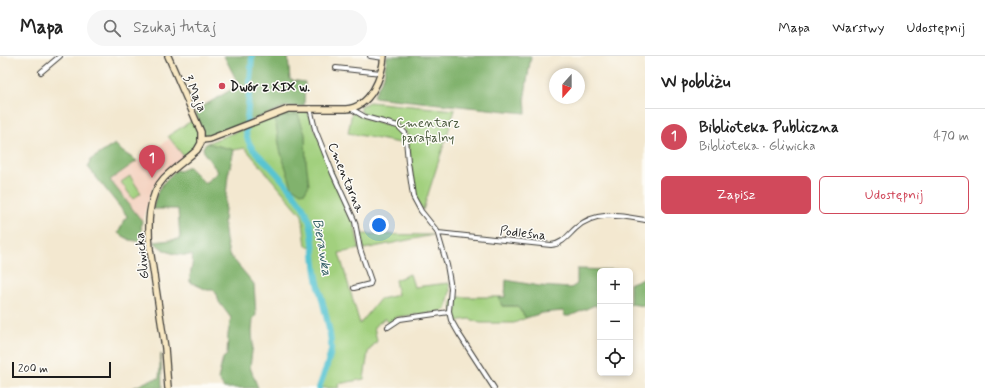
<!DOCTYPE html>
<html lang="pl">
<meta charset="utf-8">
<style>
:root{--surface:#fff;--page:#f6f6f6;--text:#222;--muted:#767676;--line:#e0e0e0;--accent:#d1495b}
body{margin:0;font-family:Mynerve,sans-serif;background:var(--page);color:var(--text)}
.controls{position:absolute;right:12px;bottom:12px;display:grid;overflow:hidden;border-radius:6px;box-shadow:0 2px 6px #0003}
.controls button{width:36px;height:36px;display:grid;place-items:center;padding:0;border:0;border-bottom:1px solid var(--line);background:var(--surface);color:var(--text);font:20px sans-serif}
.compass{position:absolute;left:549px;top:12px;width:36px;height:36px;border-radius:50%;background:var(--surface);box-shadow:0 2px 6px #0003;rotate:201deg}
.scale{position:absolute;left:12px;bottom:10px;width:99px;box-sizing:border-box;padding-left:4px;border:2px solid #1c1c1c;border-top:0;font-size:11px;line-height:14px;white-space:nowrap;color:#1c1c1c;-webkit-text-stroke:3px #fdfcf7;paint-order:stroke}
.you{position:absolute;left:379px;top:169px;width:14px;height:14px;margin:-10px;border:3px solid #fff;border-radius:50%;background:#1a73e8;box-shadow:0 0 0 6px #1a73e833}
.badge{display:grid;place-items:center;width:26px;height:26px;border-radius:50%;background:var(--accent);color:#fff;font-size:13px;font-weight:700}
.pin{position:absolute;translate:-50% -33px;filter:drop-shadow(0 1px 2px #0008)}
.pin::after{content:'';position:absolute;top:21px;width:14px;height:12px;background:inherit;clip-path:polygon(0 0,100% 0,50% 100%)}
.list{margin:0;padding:0;list-style:none}
h2{display:flex;justify-content:space-between;align-items:center;height:52px;margin:0;padding:0 16px;font-size:17px}
h2 small{font-size:13px;font-weight:400;color:var(--muted)}
.list li{display:grid;grid-template-columns:26px 1fr auto;gap:12px;align-items:center;box-sizing:border-box;height:56px;padding:0 16px;border-top:1px solid var(--line)}
.list b{display:block;font-size:15px;white-space:nowrap}
.list p{margin:0;font-size:13px;white-space:nowrap;color:var(--muted)}
.list em{font-size:13px;font-style:normal;color:var(--muted)}
.actions{display:flex;gap:8px;padding:12px 16px}
.actions a{flex:1;padding:9px 0;border:1px solid var(--accent);border-radius:6px;text-align:center;font-size:14px;color:var(--accent)}
.actions .main{background:var(--accent);color:#fff}
.icon{flex:none;width:22px;height:22px;fill:none;stroke:currentColor;stroke-width:2;stroke-linecap:round;stroke-linejoin:round}
.map{position:relative;flex:none;width:645px;height:332px;overflow:hidden}
header{display:flex;align-items:center;gap:24px;box-sizing:border-box;height:56px;padding:0 20px;background:var(--surface);border-bottom:1px solid var(--line)}
header strong{font-size:19px}
nav{display:flex;gap:22px;margin-inline-start:auto;font-size:14px}
.search{width:280px;height:36px;background:var(--page);display:flex;align-items:center;gap:10px;box-sizing:border-box;padding:0 14px;border-radius:22px;color:var(--muted);font-size:15px}
main{display:flex}
aside{flex:1;background:var(--surface)}
.map>svg:first-child{display:block}
</style>
<header>
<strong>Mapa</strong>
<div class="search"><svg class="icon" aria-label="search" viewBox="0 0 24 24"><circle cx="10" cy="10" r="6"/><path d="M15 15l6 6"/></svg>Szukaj tutaj</div>
<nav><a>Mapa</a><a>Warstwy</a><a>Udostępnij</a></nav>
</header>
<main>
<div class="map">
<svg width="645" height="332" viewBox="0 0 645 332">
<rect width="100%" height="100%" fill="#fdfcf7"/>
<filter id="ink" filterUnits="userSpaceOnUse"><feTurbulence type="fractalNoise" baseFrequency=".025" numOctaves="2"/><feDisplacementMap in="SourceGraphic" scale="8" xChannelSelector="R" yChannelSelector="G"/><feConvolveMatrix kernelMatrix="1 2 1 2 8 2 1 2 1" color-interpolation-filters="sRGB"/></filter>
<filter id="wash" filterUnits="userSpaceOnUse"><feTurbulence type="fractalNoise" baseFrequency=".012" numOctaves="4" result="noise"/><feDisplacementMap in="SourceGraphic" scale="16" xChannelSelector="R" yChannelSelector="G"/><feGaussianBlur stdDeviation="0.9" result="paint"/><feColorMatrix in="noise" values="0 0 0 0 0 0 0 0 0 0 0 0 0 0 0 0 0 1.4 0 .05"/><feComposite in="paint" operator="in"/></filter>
<g filter="url(#wash)">
<rect width="100%" height="100%" fill="#f3e8d0"/>
<!-- built -->
<path fill="#f4d3c1" d="M169,83L183,100L159,123L152,133L142,165L110,124Z"/>
<!-- green -->
<path fill="#a2d07e" stroke="#5f764d" d="M369,46L455,54L423,154L416,145L407,78C399,61 375,65 361,56V50Z
M290,55H307L354,167C356,176 357,184 360,193L339,197L360,268L380,243L398,239L395,224L410,218L414,231L449,227L450,235L446,253L440,256L396,261L389,267L385,262L374,271L377,285L368,296L364,323L338,328L339,332H321L331,299L332,277L317,213L315,191L306,190L302,159L245,92L234,94L207,87Z
M352,56L367,63L398,72L403,76L405,88L348,77Z
M193,64C203,83 200,88 185,102L168,80Z
M130,120L141,137L133,143L121,126Z
M361,178L433,179L364,193Z
M460,241H499L502,250H517L526,262L514,267H480L470,263L461,264L457,267C453,259 449,250 454,242Z"/>
<!-- forest -->
<path fill="#81b26d" stroke="#4e6744" d="M224,0H288L290,24L305,26L304,50L285,51L207,82L204,80L195,55L239,29Z
M387,0H531L525,39L526,57L373,41L384,20Z
M298,58L305,78L306,105L309,129L305,136L301,137L292,131L280,94L275,62Z
M207,87L234,94L228,119L226,140L224,166L226,184L229,198L254,228L256,259L253,263L252,275L253,288L250,311L258,332H224L218,323L223,302L227,299L228,278L231,262L219,246L217,239L214,234H207L190,226C189,217 194,209 192,199C177,200 165,197 154,186L180,183L178,153H153C157,132 162,128 176,114L180,115L186,111H189L205,127L218,116L204,97L203,91Z
M115,88L123,96L137,105L110,124L142,165L141,169L143,186L130,184L118,177L127,160L88,111L90,104Z
M577,213L617,214L600,215V253L595,249L570,260H565L563,255L542,257L526,262L517,250H502L499,241H505L506,224L539,230L571,232L577,228Z
M644,223H645V250L630,248V227Z
M161,298L162,332H133L150,324L159,322Z"/>
<g fill="none" stroke-linecap="round" stroke-linejoin="round">
<!-- river -->
<path stroke="#58c4d2" stroke-width="6" d="M252,0L246,77C249,94 260,99 270,110C280,121 296,139 303,151C316,172 312,199 317,222C320,240 333,278 331,294C329,307 323,320 319,332"/>
</g>
</g>
<g filter="url(#ink)">
<g fill="none" stroke-linecap="round" stroke-linejoin="round">
<defs>
<path id="street" d="M370,0L384,2
M336,12L381,17
M41,16L60,0
M310,52L315,73L333,118L355,166L360,193L371,225L370,228L354,232
M350,52L365,61L398,70L405,77L406,83L408,106L413,140L421,155L437,175L447,209L451,232L449,255L451,264L459,278L494,332
M438,177L551,189C563,188 568,179 576,172C596,154 621,160 645,164
M388,271L400,263L449,256"/>
<path id="secondary" d="M168,0L201,76V87L197,94C186,104 174,112 164,122C147,140 148,171 150,193L165,292L168,332
M202,84L210,83L288,53H346C371,51 382,21 384,0"/>
</defs>
<!-- street casing -->
<use href="#street" stroke="#3c3b37" stroke-width="6"/>
<!-- secondary casing -->
<use href="#secondary" stroke="#3c3b37" stroke-width="8"/>
<!-- street -->
<use href="#street" stroke="#fff" stroke-width="4"/>
<!-- secondary -->
<use href="#secondary" stroke="#f8e8c3" stroke-width="5.5"/>
</g>
</g>
<!-- markers -->
<circle fill="#d1495b" stroke="#fdfcf7" stroke-width="1.5" cx="222" cy="30" r="4"/>
<g text-anchor="middle" stroke-width="3" stroke-linejoin="round" paint-order="stroke">
<!-- poi labels -->
<g font-size="13" font-weight="bold" fill="#1c1c1c" stroke="#fdfcf7" text-anchor="start">
<text x="230" y="35">Dwór z XIX w.</text>
</g>
<!-- street labels -->
<g font-size="13" fill="#1c1c1c" stroke="#fdfcf7">
<text transform="translate(196 37) rotate(66)" y="5">3 Maja</text>
<text transform="translate(347 121) rotate(67)" y="5">Cmentarna</text>
<text transform="translate(523 176) rotate(6)" y="5">Podleśna</text>
<text transform="translate(141 200) rotate(-96)" y="5">Gliwicka</text>
</g>
<!-- park labels -->
<g font-size="13" fill="#4b5b3e" stroke="#fdfcf7">
<text x="428" y="71">Cmentarz<tspan x="428" dy="15">parafialny</tspan></text>
</g>
<!-- water labels -->
<g font-size="14" font-style="italic" fill="#345f65" stroke="#fdfcf7">
<text transform="translate(323 191) rotate(80)" y="5">Bierawka</text>
</g>
</g>
</svg>
<div class="controls">
<button>+</button>
<button>−</button>
<button><svg class="icon" aria-label="locate" viewBox="0 0 24 24"><circle cx="12" cy="12" r="6"/><path d="M12 2v4M12 18v4M2 12h4M18 12h4"/></svg></button>
</div>
<svg class="compass" viewBox="-18 -18 36 36"><path d="M0-13l5 13h-10z" fill="#e53935"/><path d="M0 13l5-13h-10z" fill="#767676"/></svg>
<div class="scale">200 m</div>
<div class="you"></div>
<div class="pin badge" style="left:152px;top:122px">1</div>
</div>
<aside>
<h2>W pobliżu<small></small></h2>
<ul class="list">
<li><span class="badge">1</span><div><b>Biblioteka Publiczna</b><p>Biblioteka · Gliwicka</p></div><em>470 m</em></li>
</ul>
<div class="actions"><a class="main">Zapisz</a><a>Udostępnij</a></div>
</aside>
</main>
